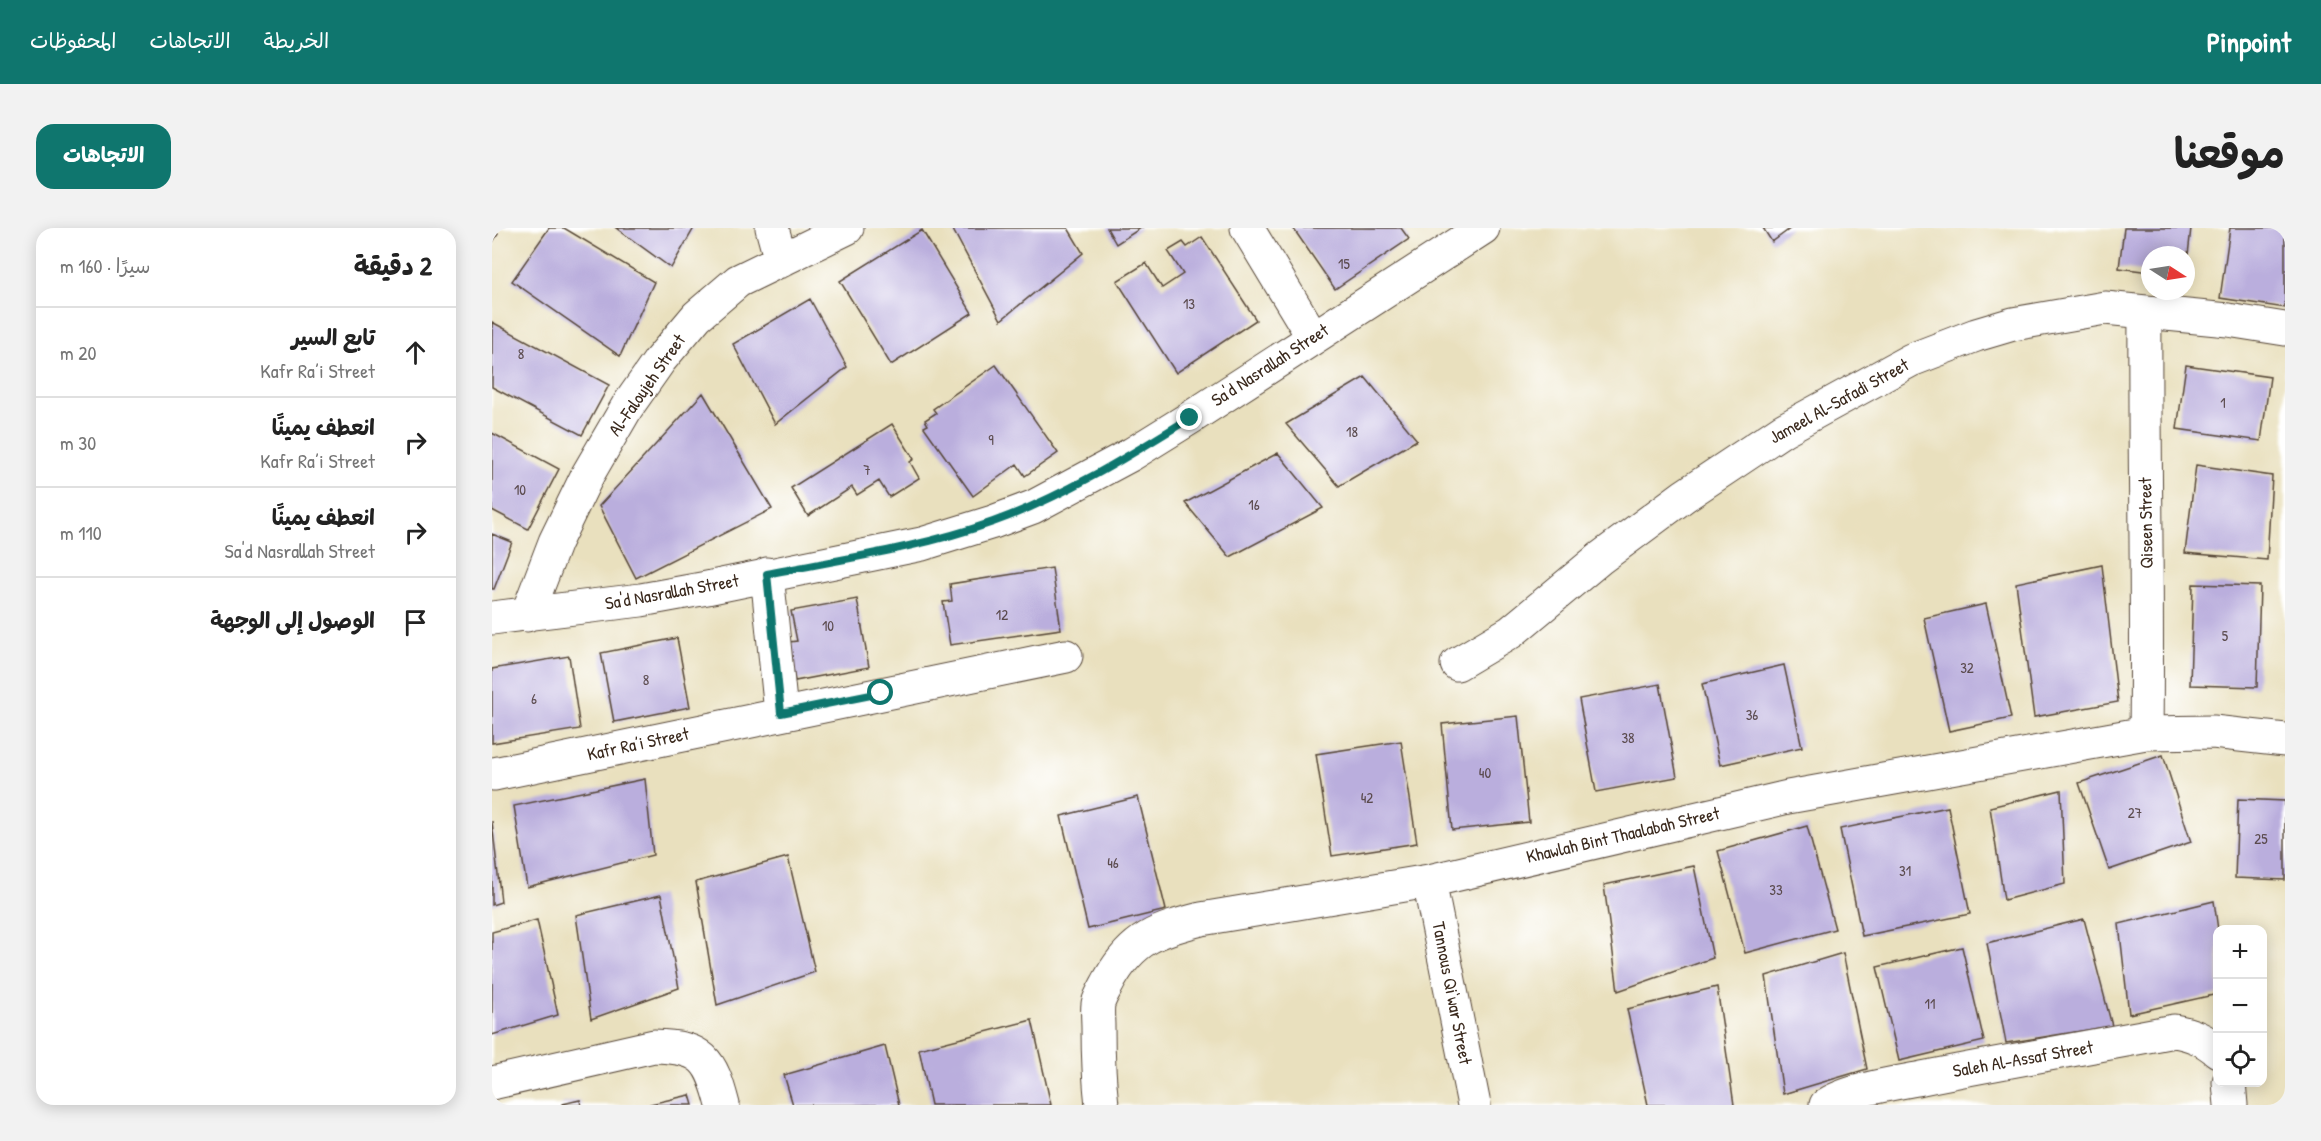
<!DOCTYPE html>
<html lang="ar">
<meta charset="utf-8">
<style>
:root{--surface:#fff;--page:#f2f2f2;--text:#222;--muted:#767676;--line:#e0e0e0;--accent:#0f766e}
body{margin:0;font-family:"Patrick Hand","Playpen Sans Arabic",sans-serif;background:var(--page);color:var(--text);direction:rtl}
.controls{position:absolute;right:18px;bottom:18px;display:grid;overflow:hidden;border-radius:12px;box-shadow:0 3px 15px #0003}
.controls button{width:54px;height:54px;display:grid;place-items:center;padding:0;border:0;border-bottom:2px solid var(--line);background:var(--surface);color:var(--text);font:30px sans-serif}
.compass{position:absolute;left:1649px;top:18px;width:54px;height:54px;border-radius:50%;background:var(--surface);box-shadow:0 3px 15px #0003;rotate:102deg}
.stop{position:absolute;width:18px;height:18px;margin:-14px;border:4px solid #0f766e;border-radius:50%;background:#fff}
.stop.end{background:#0f766e;border-color:#fff;box-shadow:0 2px 6px #0008}
.list{margin:0;padding:0;list-style:none}
h2{display:flex;justify-content:space-between;align-items:center;height:78px;margin:0;padding:0 24px;font-size:26px}
h2 small{font-size:20px;font-weight:400;color:var(--muted)}
.list li{display:grid;grid-template-columns:39px 1fr auto;gap:18px;align-items:center;box-sizing:border-box;height:90px;padding:0 24px;border-top:2px solid var(--line)}
.list b{display:block;font-size:22px;white-space:nowrap}
.list p{margin:0;font-size:20px;white-space:nowrap;color:var(--muted)}
.list em{font-size:20px;font-style:normal;color:var(--muted)}
.icon{flex:none;width:33px;height:33px;fill:none;stroke:currentColor;stroke-width:2;stroke-linecap:round;stroke-linejoin:round}
.map{position:relative;flex:none;width:1793px;height:877px;overflow:hidden;direction:ltr;border-radius:18px}
header{display:flex;align-items:center;gap:36px;box-sizing:border-box;height:84px;padding:0 30px;background:var(--accent);color:#fff}
header strong{font-size:28px}
nav{display:flex;gap:33px;margin-inline-start:auto;font-size:21px}
.intro{display:flex;align-items:center;justify-content:space-between;box-sizing:border-box;height:144px;padding:0 36px}
h1{margin:0;font-size:42px}
.button{padding:15px 27px;border-radius:18px;background:var(--accent);color:#fff;font-size:21px;font-weight:700}
main{display:flex;gap:36px;padding:0 36px}
aside{flex:1;background:var(--surface);border-radius:18px;box-shadow:0 3px 15px #0003}
.map>svg:first-child{display:block}
</style>
<header>
<strong>Pinpoint</strong>
<nav><a>الخريطة</a><a>الاتجاهات</a><a>المحفوظات</a></nav>
</header>
<div class="intro"><h1>موقعنا</h1><a class="button">الاتجاهات</a></div>
<main>
<div class="map">
<svg width="1793" height="877" viewBox="0 0 1793 877">
<rect width="100%" height="100%" fill="#fff"/>
<filter id="ink" filterUnits="userSpaceOnUse"><feTurbulence type="fractalNoise" baseFrequency=".0167" numOctaves="2"/><feDisplacementMap in="SourceGraphic" scale="12" xChannelSelector="R" yChannelSelector="G"/><feConvolveMatrix kernelMatrix="1 2 1 2 8 2 1 2 1" color-interpolation-filters="sRGB"/></filter>
<filter id="wash" filterUnits="userSpaceOnUse"><feTurbulence type="fractalNoise" baseFrequency=".008" numOctaves="4" result="noise"/><feDisplacementMap in="SourceGraphic" scale="24" xChannelSelector="R" yChannelSelector="G"/><feGaussianBlur stdDeviation="1.35" result="paint"/><feColorMatrix in="noise" values="0 0 0 0 0 0 0 0 0 0 0 0 0 0 0 0 0 1.4 0 .05"/><feComposite in="paint" operator="in"/></filter>
<g filter="url(#wash)">
<rect width="100%" height="100%" fill="#e9e0be"/>
<g id="blocks">
<!-- building -->
<path fill="#baaedd" d="M0,0L6,6L0,15Z
M57,0H72L162,54L128,128L20,53Z
M124,0H202L179,40Z
M460,0H576L591,25L509,92Z
M615,0H649L624,16Z
M801,0H909L917,11L843,61Z
M1271,0H1299L1280,14Z
M1632,0H1699L1696,27H1658V44L1627,40Z
M1738,0H1793V80L1728,70Z
M430,2L480,85L399,137L348,53Z
M710,9L764,92L684,145L625,53L654,35L670,60L691,46L676,23L691,14L695,19Z
M318,71L355,139L283,196L241,116Z
M0,94L117,157L90,207L0,159Z
M504,137L566,225L533,248L525,236L481,268L432,199L436,197L433,192L444,185L441,181Z
M1694,137L1778,149L1769,213L1685,201Z
M873,149L925,212L847,258L794,196Z
M211,165L280,281L144,350L107,278Z
M400,196L422,231L418,234L427,250L397,269L387,253L365,267L360,259L316,288L299,260Z
M0,205L67,241L36,301L0,282Z
M786,225L831,280L738,329L693,275Z
M1704,237L1780,248L1775,332L1693,325Z
M0,306L20,314L2,361H0Z
M1610,337L1626,474L1542,489L1524,355Z
M560,340L569,401L458,417L451,374L460,373L458,356Z
M1701,356L1768,358L1765,459L1698,457Z
M365,371L377,439L303,453L297,414L305,413L299,383Z
M1494,376L1519,490L1457,503L1432,390Z
M185,410L198,479L122,494L109,425Z
M77,428L88,501L0,515V441Z
M1292,437L1310,519L1228,537L1210,456Z
M1168,456L1185,549L1104,564L1087,471Z
M1026,488L1037,594L960,602L950,496Z
M909,513L925,615L840,628L824,526Z
M1671,527L1699,614L1617,642L1587,555Z
M153,551L161,627L35,659L22,578Z
M1569,562L1573,656L1512,672L1498,579Z
M646,569L674,682L596,701L569,588Z
M1746,571L1793,573V652L1743,650Z
M1456,579L1478,686L1370,708L1348,601Z
M0,593L9,674L0,677Z
M1315,598L1343,701L1253,725L1226,623Z
M296,629L323,744L225,777L204,654Z
M1202,638L1221,730L1126,763L1112,657Z
M169,667L187,760L99,791L84,687Z
M1722,673L1726,702V766L1637,786L1627,696Z
M1592,691L1620,798L1514,815L1495,715Z
M45,692L66,787L0,807V704Z
M1470,719L1492,813L1407,833L1385,739Z
M1351,725L1375,841L1291,866L1274,748Z
M1225,759L1242,877H1156L1135,781Z
M540,792L559,877H439L427,821Z
M393,818L407,877H301L292,847Z
M198,867L201,877H158V876Z
M88,872L89,877H70V876Z"/>
</g>
</g>
<g filter="url(#ink)">
<use href="#blocks" fill-opacity="0" stroke="#554536" stroke-width="1.5"/>
<g fill="none" stroke-linecap="round" stroke-linejoin="round">
<defs>
<path id="minor" d="M280,0L289,33
M755,0L821,109
M1653,84C1652,224 1656,365 1654,505
M275,346L289,485
M35,387L63,314L96,246L135,179L168,132L205,88L246,53L355,0
M0,390L149,372L215,360L430,316L501,294L541,279L640,226L698,190L991,0
M965,436L1019,404L1107,331L1192,268L1291,202L1419,132L1484,107L1521,96L1613,80L1736,92L1793,101
M2,546L574,428
M937,653L982,877
M1737,854L1739,877
M0,855L162,818C211,819 219,831 231,877
M610,877C607,851 606,825 606,799C606,792 605,783 606,776C608,768 614,759 618,751C641,710 666,702 709,691L937,653L1296,569L1654,505L1721,504L1793,512
M1334,877C1355,862 1404,855 1430,850C1514,833 1599,819 1682,803C1700,806 1712,811 1726,823"/>
</defs>
<!-- minor casing -->
<use href="#minor" stroke="#554536" stroke-width="35"/>
<!-- minor -->
<use href="#minor" stroke="#fff" stroke-width="33"/>
</g>
</g>
<g fill="none" stroke-linecap="round" stroke-linejoin="round" filter="url(#ink)">
<!-- route -->
<path stroke="#0f766e" stroke-width="8" d="M389,465L289,485L275,346C351,331 428,320 501,294C571,269 635,229 698,190"/>
</g>
<g text-anchor="middle" stroke-width="4.5" stroke-linejoin="round" paint-order="stroke">
<!-- number labels -->
<g font-size="15" fill="#5b4b4e">
<text x="852" y="41">15</text>
<text x="697" y="81">13</text>
<text x="29" y="131">8</text>
<text x="1731" y="180">1</text>
<text x="860" y="209">18</text>
<text x="499" y="217">9</text>
<text x="375" y="247">7</text>
<text x="28" y="267">10</text>
<text x="762" y="282">16</text>
<text x="510" y="392">12</text>
<text x="336" y="403">10</text>
<text x="1733" y="413">5</text>
<text x="1475" y="445">32</text>
<text x="154" y="457">8</text>
<text x="42" y="476">6</text>
<text x="1260" y="492">36</text>
<text x="1136" y="515">38</text>
<text x="993" y="550">40</text>
<text x="875" y="575">42</text>
<text x="1643" y="590">27</text>
<text x="1769" y="616">25</text>
<text x="621" y="640">46</text>
<text x="1413" y="648">31</text>
<text x="1284" y="667">33</text>
<text x="1438" y="781">11</text>
</g>
<!-- street labels -->
<g font-size="18" fill="#3b2a1e" stroke="#fff">
<text transform="translate(778 137) rotate(-33)" y="6">Sa'd Nasrallah Street</text>
<text transform="translate(155 157) rotate(-55)" y="6">Al-Faloujeh Street</text>
<text transform="translate(1347 173) rotate(-29)" y="6">Jameel Al-Safadi Street</text>
<text transform="translate(1654 295) rotate(-91)" y="6">Qiseen Street</text>
<text transform="translate(180 364) rotate(-10)" y="6">Sa'd Nasrallah Street</text>
<text transform="translate(146 516) rotate(-12)" y="6">Kafr Ra’i Street</text>
<text transform="translate(1131 607) rotate(-13)" y="6">Khawlah Bint Thaalabah Street</text>
<text transform="translate(960 765) rotate(79)" y="6">Tannous Qi‘war Street</text>
<text transform="translate(1531 831) rotate(-10)" y="6">Saleh Al-Assaf Street</text>
</g>
</g>
</svg>
<div class="controls">
<button>+</button>
<button>−</button>
<button><svg class="icon" aria-label="locate" viewBox="0 0 24 24"><circle cx="12" cy="12" r="6"/><path d="M12 2v4M12 18v4M2 12h4M18 12h4"/></svg></button>
</div>
<svg class="compass" viewBox="-18 -18 36 36"><path d="M0-13l5 13h-10z" fill="#e53935"/><path d="M0 13l5-13h-10z" fill="#767676"/></svg>
<div class="stop" style="left:389px;top:465px"></div>
<div class="stop end" style="left:698px;top:190px"></div>
</div>
<aside>
<h2>2 دقيقة<small>سيرًا · 160 m</small></h2>
<ul class="list">
<li><svg class="icon" aria-label="ahead" viewBox="0 0 24 24"><path d="M12 20V5M6 11l6-6 6 6"/></svg><div><b>تابع السير</b><p>Kafr Ra’i Street</p></div><em>20 m</em></li>
<li><svg class="icon" aria-label="right" viewBox="0 0 24 24"><path d="M7 20v-9h11M14 6l5 5-5 5"/></svg><div><b>انعطف يمينًا</b><p>Kafr Ra’i Street</p></div><em>30 m</em></li>
<li><svg class="icon" aria-label="right" viewBox="0 0 24 24"><path d="M7 20v-9h11M14 6l5 5-5 5"/></svg><div><b>انعطف يمينًا</b><p>Sa'd Nasrallah Street</p></div><em>110 m</em></li>
<li><svg class="icon" aria-label="arrive" viewBox="0 0 24 24"><path d="M6 21V4h12l-3 4 3 4H6"/></svg><div><b>الوصول إلى الوجهة</b></div></li>
</ul>
</aside>
</main>
